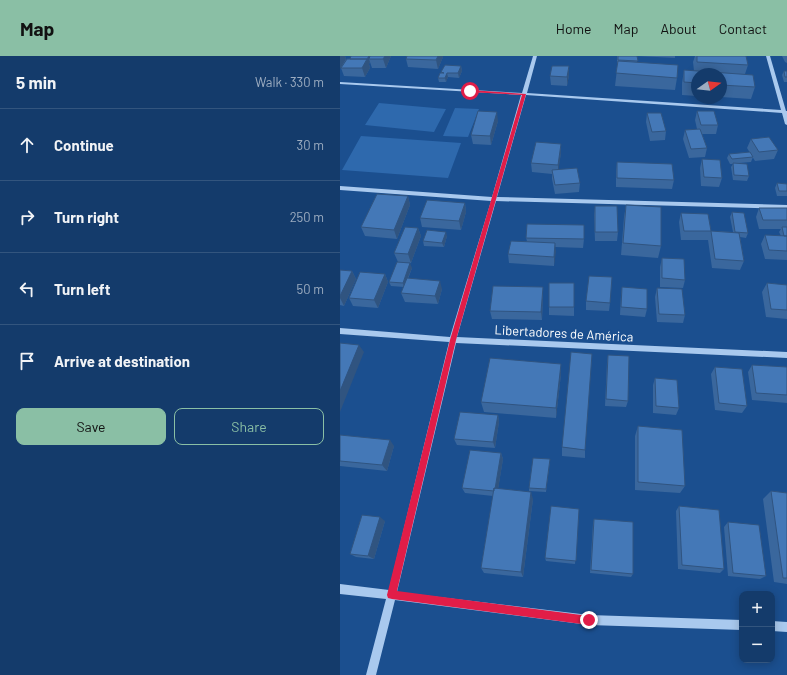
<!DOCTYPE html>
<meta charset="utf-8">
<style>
:root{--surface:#143b6b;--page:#214673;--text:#f1f3f6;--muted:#9dadc1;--line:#33557e;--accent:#8abfa5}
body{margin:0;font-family:Barlow,sans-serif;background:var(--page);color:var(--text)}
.controls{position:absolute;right:12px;bottom:12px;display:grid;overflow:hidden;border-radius:8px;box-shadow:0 2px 10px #0003}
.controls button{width:36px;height:36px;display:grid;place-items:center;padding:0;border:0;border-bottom:1px solid var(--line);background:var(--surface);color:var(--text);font:20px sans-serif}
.compass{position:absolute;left:351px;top:12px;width:36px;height:36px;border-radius:50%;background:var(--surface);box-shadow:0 2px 10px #0003;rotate:75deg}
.stop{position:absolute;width:12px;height:12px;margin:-9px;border:3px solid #e11d48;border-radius:50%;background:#fff}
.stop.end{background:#e11d48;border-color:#fff;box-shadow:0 1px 4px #0008}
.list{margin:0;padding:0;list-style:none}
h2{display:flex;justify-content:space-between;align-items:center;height:52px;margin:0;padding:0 16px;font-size:17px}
h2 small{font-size:13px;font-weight:400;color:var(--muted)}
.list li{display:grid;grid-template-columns:26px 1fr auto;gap:12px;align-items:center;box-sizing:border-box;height:72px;padding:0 16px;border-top:1px solid var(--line)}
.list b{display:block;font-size:15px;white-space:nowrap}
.list em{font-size:13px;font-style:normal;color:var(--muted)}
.actions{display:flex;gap:8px;padding:12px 16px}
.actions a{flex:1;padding:9px 0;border:1px solid var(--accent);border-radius:8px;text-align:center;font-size:14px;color:var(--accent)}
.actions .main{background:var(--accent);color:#111}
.icon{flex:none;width:22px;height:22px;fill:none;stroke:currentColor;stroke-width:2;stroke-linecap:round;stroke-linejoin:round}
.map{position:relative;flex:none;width:447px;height:619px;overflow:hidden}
header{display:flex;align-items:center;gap:24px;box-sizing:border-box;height:56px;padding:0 20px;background:var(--accent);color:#111}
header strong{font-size:19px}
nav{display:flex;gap:22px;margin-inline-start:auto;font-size:14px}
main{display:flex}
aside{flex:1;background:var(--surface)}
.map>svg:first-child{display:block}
</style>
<header>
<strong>Map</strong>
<nav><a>Home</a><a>Map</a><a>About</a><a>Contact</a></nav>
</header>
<main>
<aside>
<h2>5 min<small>Walk · 330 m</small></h2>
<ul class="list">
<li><svg class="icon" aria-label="ahead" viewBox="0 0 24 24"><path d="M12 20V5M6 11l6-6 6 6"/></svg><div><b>Continue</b></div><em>30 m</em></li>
<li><svg class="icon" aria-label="right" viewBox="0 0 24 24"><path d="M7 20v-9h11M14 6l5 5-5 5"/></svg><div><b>Turn right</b></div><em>250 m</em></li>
<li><svg class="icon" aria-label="left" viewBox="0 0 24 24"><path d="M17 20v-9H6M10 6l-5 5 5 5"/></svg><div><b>Turn left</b></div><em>50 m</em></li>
<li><svg class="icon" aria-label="arrive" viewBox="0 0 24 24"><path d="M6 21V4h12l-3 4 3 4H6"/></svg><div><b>Arrive at destination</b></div></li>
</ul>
<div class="actions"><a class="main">Save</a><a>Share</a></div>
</aside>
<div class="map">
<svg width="447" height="619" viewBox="0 0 447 619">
<rect width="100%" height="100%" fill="#1b4f8f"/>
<!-- green -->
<path fill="#2e69ad" d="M39,47L106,53L94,76L25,69Z
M115,52L139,53L128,81L103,80Z
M21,80L121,87L108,122L2,114Z"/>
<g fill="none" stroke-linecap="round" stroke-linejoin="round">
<!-- minor -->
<path fill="#a9c9ee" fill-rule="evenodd" d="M193,0H197L187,37L441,54L426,0H430L446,55H447V69L445,68L442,57L186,39L157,141L447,149V153L156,145L117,281L447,296V302L116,287L57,536L249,559L402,564V574L249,569L55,544L36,619H26L46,543L0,538V528L49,534L109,286L0,278V272L110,281L151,145L0,134V130L152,141L181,39L0,28V26L182,37Z
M432,565L447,566V576L432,575Z"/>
</g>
<!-- wall -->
<path fill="#3a679d" d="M0,0H5L6,3L51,0L46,12H32L30,6L29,8L30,12L25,21L4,20L1,12Z
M277,0H335V2L297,0V6L337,22L335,34L275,30L277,13Z
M355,0H406L408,9L405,18L415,31L411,43L381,41V18H357V40L342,39V27L344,14L354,15L353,6Z
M442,0H447V7L445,6Z
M103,1L98,13L68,11L66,3Z
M121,10L122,15L119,22L108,21L106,26H99L98,22L101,17V16Z
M229,10V19L227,30L211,29L210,20Z
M444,15H447V26H444L442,19Z
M357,55L378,69L376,78H362L367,92L365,101L349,102L343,83L345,74L357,73L355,64Z
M307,57L326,75L325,84L310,85L306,66Z
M158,65L151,89L133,88L131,79Z
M411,83L438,94L434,103L415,105L407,92Z
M221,88V97L218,114L240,127L239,136L215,138L212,123V118L192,116L191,107Z
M389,98L413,101L411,106L399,107L409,120L407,125L393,124L391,111L393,108H390L387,102Z
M362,103L382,122L379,131L361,130L360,112Z
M277,106L334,124L332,133L276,131V115Z
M437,127L447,128V140H437L435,132Z
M68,140L70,149L57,183L25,180L21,171Z
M125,147L126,156L121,174L82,171L80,162Z
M286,149L321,190L318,202L281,199L284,161Z
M255,150L278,176L277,185H255L254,159Z
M419,152H447V204L425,203L421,188L425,179L441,180L439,176L441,173H419L416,161Z
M392,156L408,177L406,182L400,181L404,205L400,214L372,212L368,184H341L339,166L341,157L371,175L393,176L390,161Z
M78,172L81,180L71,207L58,206L54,197Z
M107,180L104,191L84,190L83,185Z
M186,182L244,183L243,192L215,191L214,210L169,207L168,198L187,185Z
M322,202L345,224L343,232L320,231V211Z
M72,212L68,223L102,233L98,248L65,246L61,237L64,231L51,230L49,226Z
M0,214L12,215L16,223L4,250L0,249Z
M45,218L48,226L38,252L13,250L9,242Z
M427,227L447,229V263L426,261L422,236Z
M203,231V239L202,264L152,263L150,255Z
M282,231L307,253L305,261L280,259L281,239Z
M317,232L345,259L343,267L317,266L315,241Z
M246,245L270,247L269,255L246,254Z
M209,251H234V260L209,259Z
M268,299L288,345L286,351L265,350L267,306Z
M412,309L447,311V347L412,344L408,316Z
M375,311L407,350L402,357L375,354L371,318Z
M221,318L216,362L144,356L141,346Z
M315,322L339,352L336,359L313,357V329Z
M158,359L159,366L155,392L117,389L114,383Z
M298,370L345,430L340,437L295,434V380Z
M0,379L54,390L47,415L0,410Z
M222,391L245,394V402L222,400Z
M161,397L163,403L158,433L193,443L183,521L144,517L141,512L153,440L125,437L122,432Z
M210,403L206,436L189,435V432Z
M431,435L447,437V528L434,526L423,443Z
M339,450L384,513L380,517L338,513L336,455Z
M239,453L235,508L206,505L205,502Z
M254,463L293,518L291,521L250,517L253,467Z
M45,465L34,503L16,501L10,498Z
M388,466L426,520L420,523L388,520L384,471Z"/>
<!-- shaded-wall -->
<path fill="#305480" d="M0,0H5L6,3L0,13Z
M29,0H31L29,3L30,6L29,8L30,12L25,21L22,12Z
M45,0H51L46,12L43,3Z
M98,0H103V1L98,13L96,4Z
M121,10L122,15L119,22L118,17Z
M229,10V19L227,30V21Z
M107,17L108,21L106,26L105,22Z
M157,56L158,65L151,89L150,80Z
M221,88V97L218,118V109Z
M68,140L70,149L57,183L54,174Z
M125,147L126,156L121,174L119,165Z
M78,172L81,180L71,207L68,198Z
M106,176L107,180L104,191L102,187Z
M215,187L216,196L214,210V201Z
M70,207L72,212L64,231L63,227Z
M12,215L16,223L4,250L0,242V240Z
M45,218L48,226L38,252L34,244Z
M100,225L102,233L98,248L95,240Z
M203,231V239L202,264L201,256Z
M19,289L24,296L0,356V335Z
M221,308V318L216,362V352Z
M158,359L159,366L155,392L153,386Z
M50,384L54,390L47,415L42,409Z
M161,397L163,403L157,440L155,435Z
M210,403V406L206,436V433Z
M191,436L193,443L183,521L181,516Z
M40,461L45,465L34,503L28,500Z"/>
<!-- building -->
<path fill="#4478b7" stroke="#305480" d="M11,0H29L27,3H10Z
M30,0H45L43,3H29Z
M67,0H98L96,4L66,3Z
M278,0H297L298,5L278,4Z
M357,0H406L408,9L357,6Z
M7,3H27L22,12H1Z
M278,5L338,9L337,22L276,17Z
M105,9L121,10L118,17H107L105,22H98L100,17H104L101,16Z
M212,10H229L227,21L210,20Z
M344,14L413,19L415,31L381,29V18H357V27L344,26Z
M444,15H447V21H445Z
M138,55L157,56L150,80L131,79Z
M357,55H374L378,69H361Z
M307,57H321L326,75L312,76Z
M360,73L367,92L351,93L345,74Z
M429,81L438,94L419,96L411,83Z
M196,86L221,88L218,109L191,107Z
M410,96L413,101L392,103L389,98Z
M362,103L380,104L382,122L364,121Z
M277,106L332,108L334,124L277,122Z
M393,107L407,108L409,120L394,119Z
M237,112L240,127L215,129L212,114Z
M437,127L447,128V135H439Z
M37,138L68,140L54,174L21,171Z
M87,144L125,147L119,165L80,162Z
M286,149L321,151V190L283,187Z
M255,150H277L278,176H255Z
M419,152H447V164H423Z
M392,156L404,157L408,177L395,176Z
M341,157L368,158L371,175H344Z
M187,168L244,169V183L186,182Z
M65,171L78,172L68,198L54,197Z
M442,171H447V180H444Z
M87,174L106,176L102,187L83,185Z
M371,175L399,177L404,205L375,203Z
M425,179L447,180V195L429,194Z
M171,185L215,187L214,201L168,198Z
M322,202L344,203L345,224L322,222Z
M57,206L70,207L63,227L49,226Z
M0,214L12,215L0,240Z
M20,216L45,218L34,244L9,242Z
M249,220L272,221L270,247L246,245Z
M67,222L100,225L95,240L61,237Z
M209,227H234V251H209Z
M427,227L447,229V254L431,253Z
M153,230L203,231L201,256L150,255Z
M282,231L307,233V253L281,251Z
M317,232L342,233L345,259L319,258Z
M0,287L19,289L0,335Z
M231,296L252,298L245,394L222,391Z
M268,299L289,300L288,345L266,343Z
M150,302L221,308L216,352L141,346Z
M412,309L447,311V339L416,337Z
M375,311L402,313L407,350L379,347Z
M315,322L337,324L339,352L316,350Z
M120,356L158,359L153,386L114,383Z
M298,370L342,374L345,430L298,426Z
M0,379L50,384L42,409L0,405Z
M130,394L161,397L155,433L154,432V435L122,432Z
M193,402L210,403L206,433L189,432Z
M154,432L191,436L181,516L141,512Z
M431,435L447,437V522H443Z
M211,450L239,453L236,505L205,502Z
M339,450L379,454L384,513L342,509Z
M22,459L40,461L28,500L10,498Z
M254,463L293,466V518L251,514Z
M388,466L419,469L426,520L393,517Z"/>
<!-- route -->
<path fill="#e11d48" d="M130,34L186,38L116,284L57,535L249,560L252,561L253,564L252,567L249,569L52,543L48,542L47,539L110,284L182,39L129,36Z"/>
<g text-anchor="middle" stroke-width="3.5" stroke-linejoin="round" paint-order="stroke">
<!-- street labels -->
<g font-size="13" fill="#fff" stroke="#1b4f8f">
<text transform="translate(224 277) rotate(3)" y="5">Libertadores de América</text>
</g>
</g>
</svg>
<div class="controls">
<button>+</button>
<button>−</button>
</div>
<svg class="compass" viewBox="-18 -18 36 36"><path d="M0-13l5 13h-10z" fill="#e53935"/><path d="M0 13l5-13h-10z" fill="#9dadc1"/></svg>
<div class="stop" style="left:130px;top:35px"></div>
<div class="stop end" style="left:249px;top:564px"></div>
</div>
</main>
